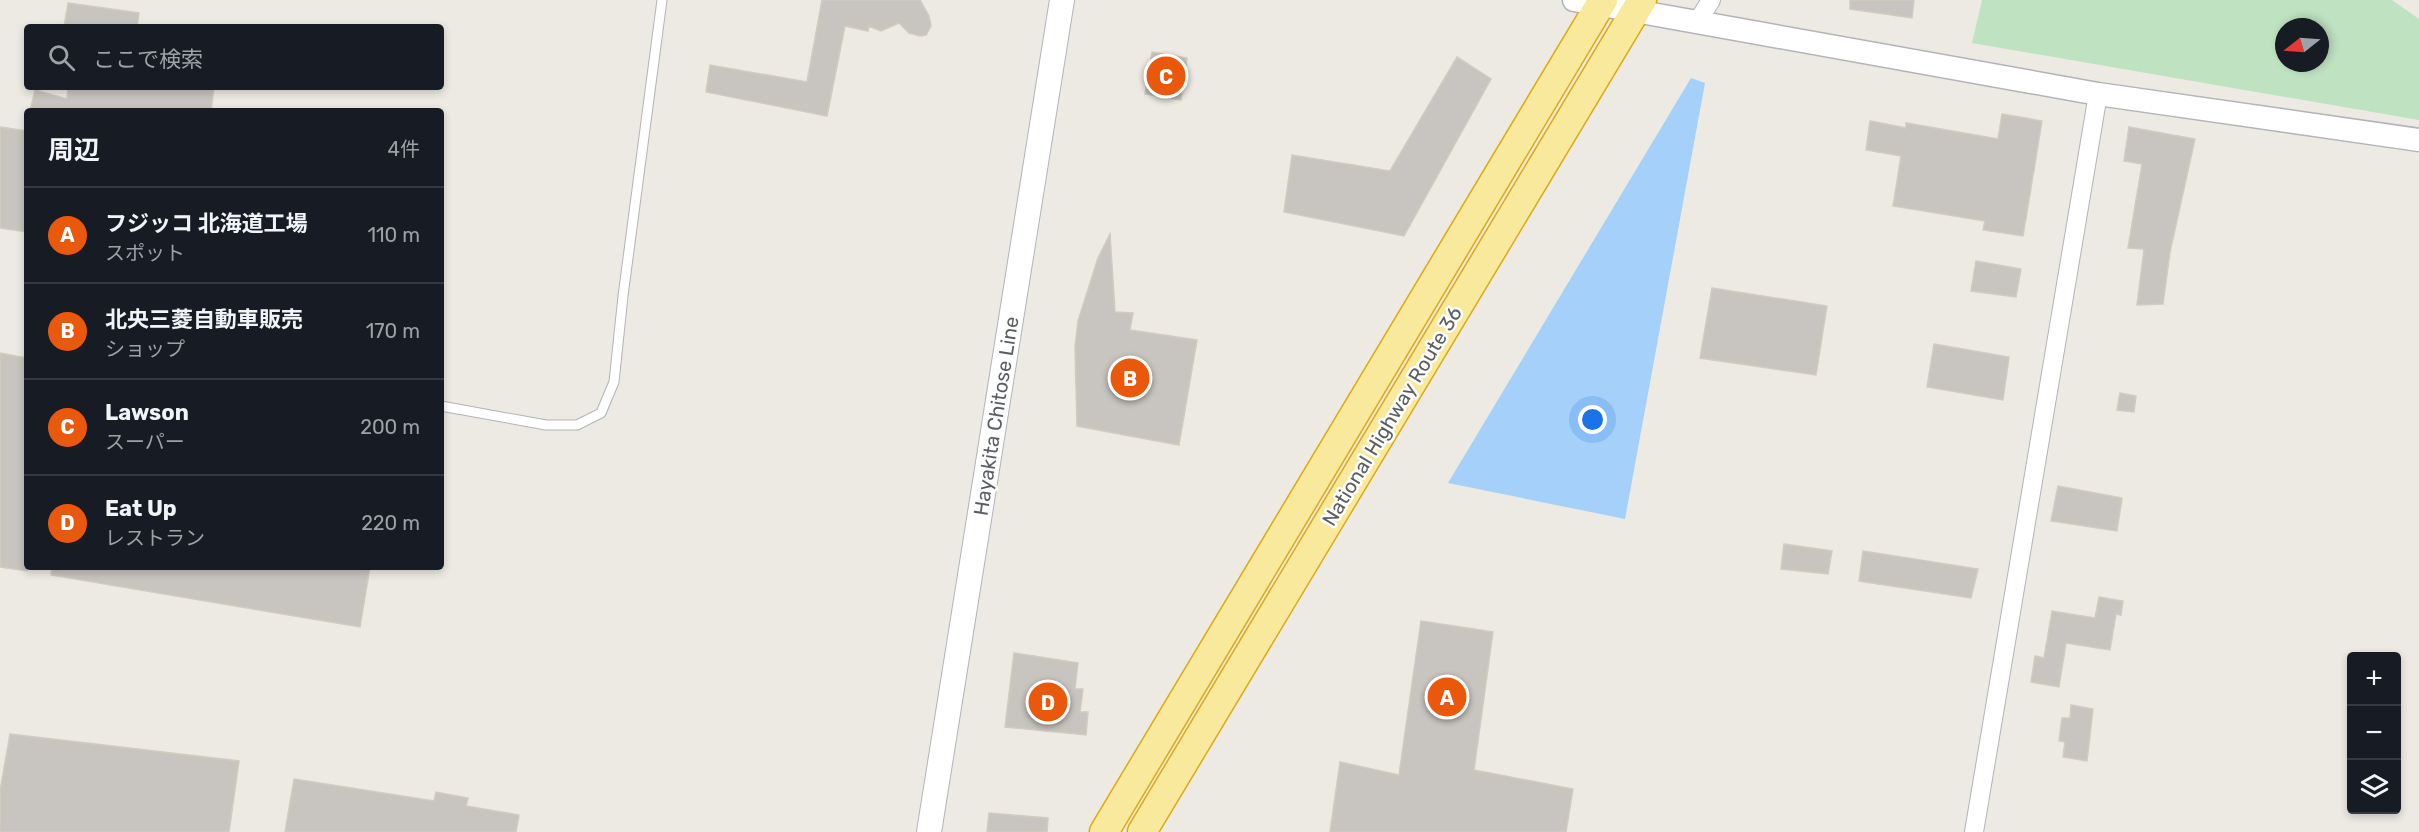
<!DOCTYPE html>
<html lang="ja">
<meta charset="utf-8">
<style>
:root{--surface:#171b24;--page:#242831;--text:#f1f3f6;--muted:#9ea1a6;--line:#363941;--accent:#ea580c}
body{margin:0;font-family:Rubik,"Noto Sans JP",sans-serif;background:var(--page);color:var(--text)}
.controls{position:absolute;right:18px;bottom:18px;display:grid;overflow:hidden;border-radius:6px;box-shadow:0 3px 9px #0003}
.controls button{width:54px;height:54px;display:grid;place-items:center;padding:0;border:0;border-bottom:2px solid var(--line);background:var(--surface);color:var(--text);font:30px sans-serif}
.compass{position:absolute;left:2275px;top:18px;width:54px;height:54px;border-radius:50%;background:var(--surface);box-shadow:0 3px 9px #0003;rotate:253deg}
.you{position:absolute;left:1593px;top:420px;width:21px;height:21px;margin:-15px;border:4px solid #fff;border-radius:50%;background:#1a73e8;box-shadow:0 0 0 9px #1a73e833}
.badge{display:grid;place-items:center;width:39px;height:39px;border-radius:50%;background:var(--accent);color:#fff;font-size:20px;font-weight:700}
.pin{position:absolute;translate:-50% -50%;border:3px solid #fff;box-shadow:0 2px 6px #0006}
.list{margin:0;padding:0;list-style:none}
h2{display:flex;justify-content:space-between;align-items:center;height:78px;margin:0;padding:0 24px;font-size:26px}
h2 small{font-size:20px;font-weight:400;color:var(--muted)}
.list li{display:grid;grid-template-columns:39px 1fr auto;gap:18px;align-items:center;box-sizing:border-box;height:96px;padding:0 24px;border-top:2px solid var(--line)}
.list b{display:block;font-size:22px;white-space:nowrap}
.list p{margin:0;font-size:20px;white-space:nowrap;color:var(--muted)}
.list em{font-size:20px;font-style:normal;color:var(--muted)}
.icon{flex:none;width:33px;height:33px;fill:none;stroke:currentColor;stroke-width:2;stroke-linecap:round;stroke-linejoin:round}
.map{position:relative;flex:none;width:2419px;height:832px;overflow:hidden}
.search{position:absolute;background:var(--surface);box-shadow:0 3px 9px #0003;left:24px;top:24px;width:420px;height:66px;display:flex;align-items:center;gap:15px;box-sizing:border-box;padding:0 21px;border-radius:6px;color:var(--muted);font-size:22px}
.panel{position:absolute;background:var(--surface);box-shadow:0 3px 9px #0003;left:24px;top:108px;width:420px;height:462px;border-radius:6px}
.map>svg:first-child{display:block}
</style>
<div class="map">
<svg width="2419" height="832" viewBox="0 0 2419 832">
<rect width="100%" height="100%" fill="#eceae2"/>
<!-- green -->
<path fill="#bfe2c1" fill-rule="evenodd" d="M1982,0H2392L2419,19V120L1972,43ZM2284,27H2320V63H2284Z"/>
<!-- water -->
<path fill="#a4d0f9" d="M1691,78L1705,83L1625,519L1448,483Z"/>
<!-- building -->
<path fill="#c8c4bf" stroke="#d0ccc0" stroke-width="1.5" d="M822,0H920L929,16L931,26L926,35L920,36L909,33L899,23L881,31L869,26L868,31L845,26L827,116L706,92L710,65L807,82Z
M1850,0H1914L1912,18L1850,9Z
M68,3L139,13L137,27H64Z
M1152,52L1187,58L1181,100L1145,94Z
M1457,57L1491,79L1404,236L1284,212L1292,155L1390,171Z
M68,87H214L211,111H30L35,90L67,99Z
M2002,114L2042,121L2023,236L1983,230L1985,221L1893,206L1901,156L1866,150L1870,121L1906,128V123L1998,139Z
M0,127L27,131V232L0,228Z
M2129,127L2195,139L2170,252L2163,304L2137,305L2144,249L2128,248L2142,164L2124,161Z
M1110,234L1115,312L1133,313L1130,330L1197,340L1179,445L1077,426L1075,347L1078,321L1098,258Z
M1976,261L2021,269L2016,297L1971,291Z
M1712,288L1827,306L1816,375L1700,358Z
M1934,344L2009,357L2003,400L1927,387Z
M0,353L27,358V571L0,567Z
M2120,393L2136,396L2134,412L2117,410Z
M2058,486L2122,498L2117,531L2051,521Z
M1784,544L1832,551L1828,574L1781,569Z
M1863,551L1978,569L1971,598L1859,581Z
M52,567H370L360,627L51,575Z
M2099,597L2123,601L2121,615L2116,614L2110,650L2066,643L2059,687L2031,682L2035,656L2044,658L2052,611L2095,618Z
M1421,621L1493,632L1474,770L1573,789L1566,832H1330L1340,762L1399,775Z
M1014,653L1078,663L1075,689H1083L1080,712H1088L1086,735L1005,727Z
M2071,705L2093,709L2087,761L2063,757L2065,742L2059,741L2062,718H2070Z
M10,734L239,761L229,832H0V791Z
M294,779L434,801L436,792L468,798L466,806L519,815L516,832H285Z
M989,813L1048,818L1047,832H987Z"/>
<g fill="none" stroke-linecap="round" stroke-linejoin="round">
<defs>
<path id="service" d="M441,406L546,425H577L601,413L614,382L623,296L662,0"/>
<path id="minor" d="M1698,21L1711,0
M1974,832L2098,94"/>
<path id="tertiary" d="M1574,0L2098,94L2419,140"/>
<path id="secondary" d="M929,832L1062,0"/>
<path id="trunk" d="M1104,832L1603,0
M1142,832L1642,0"/>
</defs>
<!-- service casing -->
<use href="#service" stroke="#b2b4b8" stroke-width="11"/>
<!-- minor casing -->
<use href="#minor" stroke="#b2b4b8" stroke-width="20"/>
<!-- tertiary casing -->
<use href="#tertiary" stroke="#b2b4b8" stroke-width="25"/>
<!-- secondary casing -->
<use href="#secondary" stroke="#b1b4b9" stroke-width="26"/>
<!-- trunk casing -->
<use href="#trunk" stroke="#e0a90e" stroke-width="31"/>
<!-- service -->
<use href="#service" stroke="#fff" stroke-width="9"/>
<!-- minor -->
<use href="#minor" stroke="#fff" stroke-width="18"/>
<!-- tertiary -->
<use href="#tertiary" stroke="#fff" stroke-width="22"/>
<!-- secondary -->
<use href="#secondary" stroke="#fff" stroke-width="24"/>
<!-- trunk -->
<use href="#trunk" stroke="#f8e99c" stroke-width="28"/>
</g>
<g text-anchor="middle" stroke-width="5" stroke-linejoin="round" paint-order="stroke">
<!-- street labels -->
<g font-size="20" fill="#5a5d62" stroke="#fff">
<text transform="translate(996 416) rotate(-81)" y="7">Hayakita Chitose Line</text>
<text transform="translate(1392 416) rotate(-59)" y="7">National Highway Route 36</text>
</g>
</g>
</svg>
<div class="controls">
<button>+</button>
<button>−</button>
<button><svg class="icon" aria-label="layers" viewBox="0 0 24 24"><path d="M12 4l9 5-9 5-9-5zM3 14l9 5 9-5"/></svg></button>
</div>
<svg class="compass" viewBox="-18 -18 36 36"><path d="M0-13l5 13h-10z" fill="#e53935"/><path d="M0 13l5-13h-10z" fill="#9ea1a6"/></svg>
<div class="you"></div>
<div class="pin badge" style="left:1447px;top:697px">A</div>
<div class="pin badge" style="left:1130px;top:378px">B</div>
<div class="pin badge" style="left:1166px;top:76px">C</div>
<div class="pin badge" style="left:1048px;top:702px">D</div>
<div class="search"><svg class="icon" aria-label="search" viewBox="0 0 24 24"><circle cx="10" cy="10" r="6"/><path d="M15 15l6 6"/></svg>ここで検索</div>
<section class="panel">
<h2>周辺<small>4件</small></h2>
<ul class="list">
<li><span class="badge">A</span><div><b>フジッコ 北海道工場</b><p>スポット</p></div><em>110 m</em></li>
<li><span class="badge">B</span><div><b>北央三菱自動車販売</b><p>ショップ</p></div><em>170 m</em></li>
<li><span class="badge">C</span><div><b>Lawson</b><p>スーパー</p></div><em>200 m</em></li>
<li><span class="badge">D</span><div><b>Eat Up</b><p>レストラン</p></div><em>220 m</em></li>
</ul>
</section>
</div>
